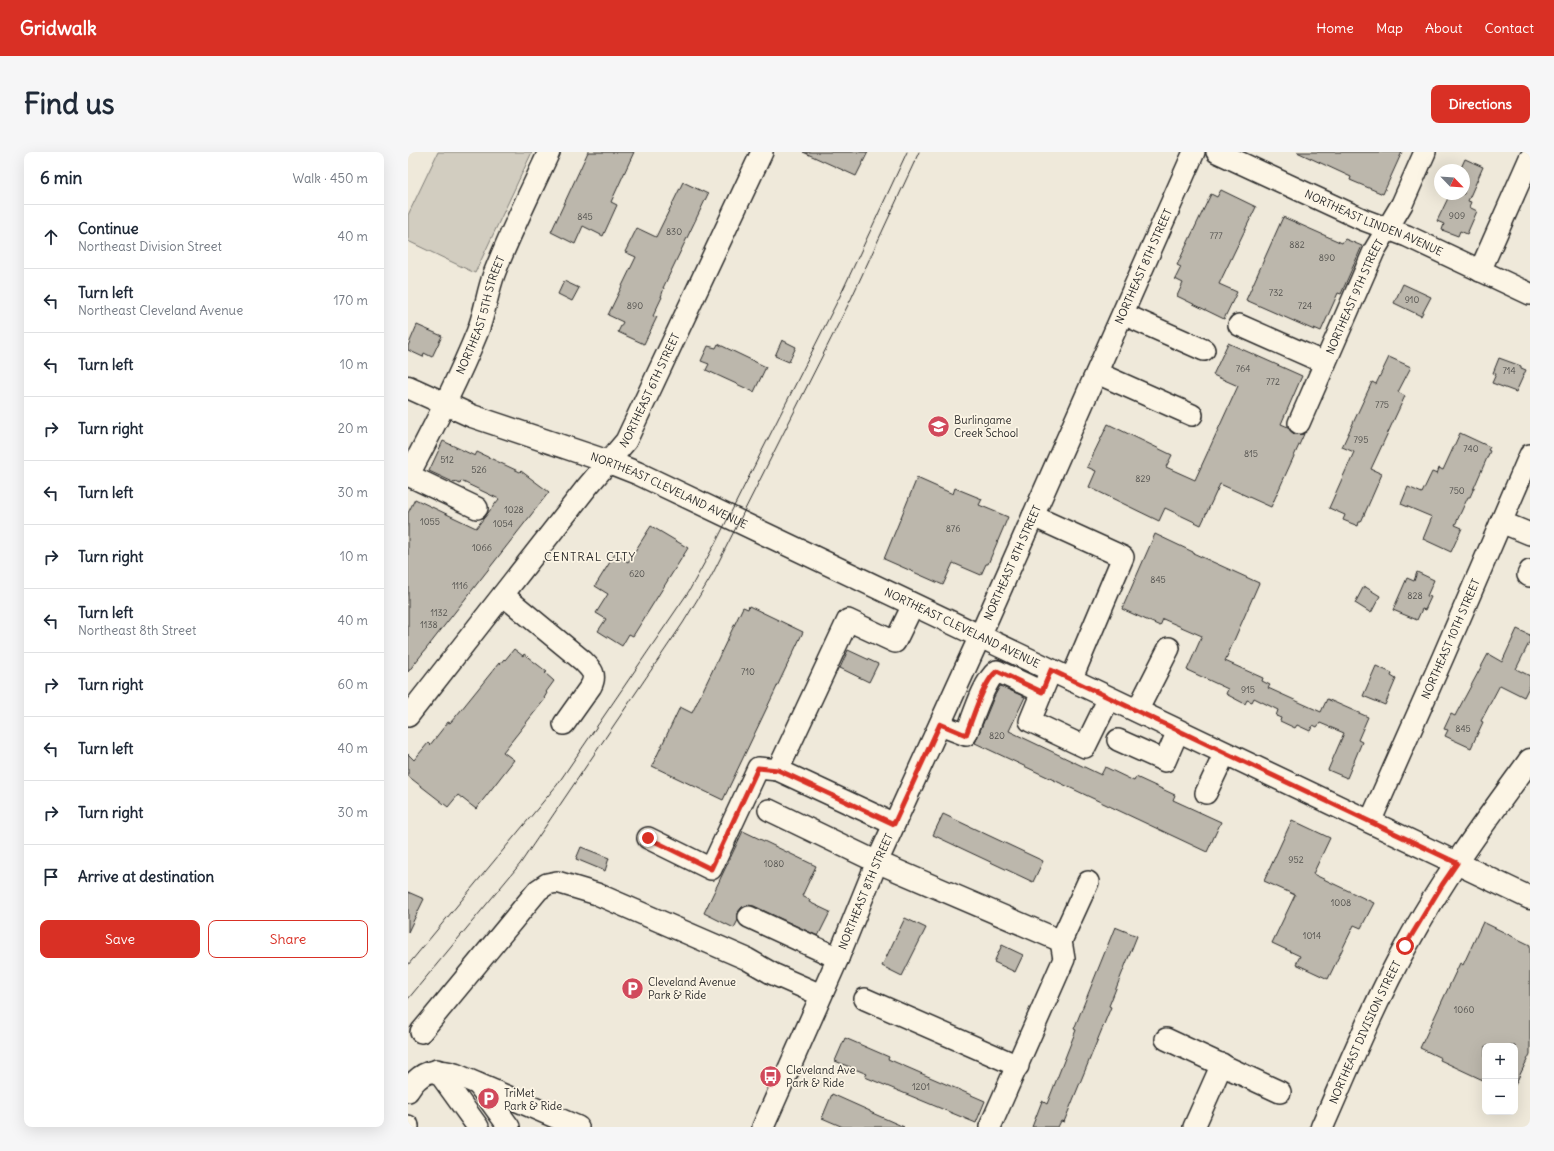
<!DOCTYPE html>
<meta charset="utf-8">
<style>
:root{--surface:#fff;--page:#f6f6f7;--text:#1f2937;--muted:#747a83;--line:#e0e1e3;--accent:#d93025}
body{margin:0;font-family:Delius,sans-serif;background:var(--page);color:var(--text)}
.controls{position:absolute;right:12px;bottom:12px;display:grid;overflow:hidden;border-radius:8px;box-shadow:0 4px 16px #0002}
.controls button{width:36px;height:36px;display:grid;place-items:center;padding:0;border:0;border-bottom:1px solid var(--line);background:var(--surface);color:var(--text);font:20px sans-serif}
.compass{position:absolute;left:1026px;top:12px;width:36px;height:36px;border-radius:50%;background:var(--surface);box-shadow:0 4px 16px #0002;rotate:115deg}
.stop{position:absolute;width:12px;height:12px;margin:-9px;border:3px solid #d93025;border-radius:50%;background:#fff}
.stop.end{background:#d93025;border-color:#fff;box-shadow:0 1px 4px #0008}
.list{margin:0;padding:0;list-style:none}
h2{display:flex;justify-content:space-between;align-items:center;height:52px;margin:0;padding:0 16px;font-size:17px}
h2 small{font-size:13px;font-weight:400;color:var(--muted)}
.list li{display:grid;grid-template-columns:26px 1fr auto;gap:12px;align-items:center;box-sizing:border-box;height:64px;padding:0 16px;border-top:1px solid var(--line)}
.list b{display:block;font-size:15px;white-space:nowrap}
.list p{margin:0;font-size:13px;white-space:nowrap;color:var(--muted)}
.list em{font-size:13px;font-style:normal;color:var(--muted)}
.actions{display:flex;gap:8px;padding:12px 16px}
.actions a{flex:1;padding:9px 0;border:1px solid var(--accent);border-radius:8px;text-align:center;font-size:14px;color:var(--accent)}
.actions .main{background:var(--accent);color:#fff}
.icon{flex:none;width:22px;height:22px;fill:none;stroke:currentColor;stroke-width:2;stroke-linecap:round;stroke-linejoin:round}
.map{position:relative;flex:none;width:1122px;height:975px;overflow:hidden;border-radius:8px}
header{display:flex;align-items:center;gap:24px;box-sizing:border-box;height:56px;padding:0 20px;background:var(--accent);color:#fff}
header strong{font-size:19px}
nav{display:flex;gap:22px;margin-inline-start:auto;font-size:14px}
.intro{display:flex;align-items:center;justify-content:space-between;box-sizing:border-box;height:96px;padding:0 24px}
h1{margin:0;font-size:28px}
.button{padding:10px 18px;border-radius:8px;background:var(--accent);color:#fff;font-size:14px;font-weight:700}
main{display:flex;gap:24px;padding:0 24px}
aside{flex:1;background:var(--surface);border-radius:8px;box-shadow:0 4px 16px #0002}
.map>svg:first-child{display:block}
</style>
<header>
<strong>Gridwalk</strong>
<nav><a>Home</a><a>Map</a><a>About</a><a>Contact</a></nav>
</header>
<div class="intro"><h1>Find us</h1><a class="button">Directions</a></div>
<main>
<aside>
<h2>6 min<small>Walk · 450 m</small></h2>
<ul class="list">
<li><svg class="icon" aria-label="ahead" viewBox="0 0 24 24"><path d="M12 20V5M6 11l6-6 6 6"/></svg><div><b>Continue</b><p>Northeast Division Street</p></div><em>40 m</em></li>
<li><svg class="icon" aria-label="left" viewBox="0 0 24 24"><path d="M17 20v-9H6M10 6l-5 5 5 5"/></svg><div><b>Turn left</b><p>Northeast Cleveland Avenue</p></div><em>170 m</em></li>
<li><svg class="icon" aria-label="left" viewBox="0 0 24 24"><path d="M17 20v-9H6M10 6l-5 5 5 5"/></svg><div><b>Turn left</b></div><em>10 m</em></li>
<li><svg class="icon" aria-label="right" viewBox="0 0 24 24"><path d="M7 20v-9h11M14 6l5 5-5 5"/></svg><div><b>Turn right</b></div><em>20 m</em></li>
<li><svg class="icon" aria-label="left" viewBox="0 0 24 24"><path d="M17 20v-9H6M10 6l-5 5 5 5"/></svg><div><b>Turn left</b></div><em>30 m</em></li>
<li><svg class="icon" aria-label="right" viewBox="0 0 24 24"><path d="M7 20v-9h11M14 6l5 5-5 5"/></svg><div><b>Turn right</b></div><em>10 m</em></li>
<li><svg class="icon" aria-label="left" viewBox="0 0 24 24"><path d="M17 20v-9H6M10 6l-5 5 5 5"/></svg><div><b>Turn left</b><p>Northeast 8th Street</p></div><em>40 m</em></li>
<li><svg class="icon" aria-label="right" viewBox="0 0 24 24"><path d="M7 20v-9h11M14 6l5 5-5 5"/></svg><div><b>Turn right</b></div><em>60 m</em></li>
<li><svg class="icon" aria-label="left" viewBox="0 0 24 24"><path d="M17 20v-9H6M10 6l-5 5 5 5"/></svg><div><b>Turn left</b></div><em>40 m</em></li>
<li><svg class="icon" aria-label="right" viewBox="0 0 24 24"><path d="M7 20v-9h11M14 6l5 5-5 5"/></svg><div><b>Turn right</b></div><em>30 m</em></li>
<li><svg class="icon" aria-label="arrive" viewBox="0 0 24 24"><path d="M6 21V4h12l-3 4 3 4H6"/></svg><div><b>Arrive at destination</b></div></li>
</ul>
<div class="actions"><a class="main">Save</a><a>Share</a></div>
</aside>
<div class="map">
<svg width="1122" height="975" viewBox="0 0 1122 975">
<rect width="100%" height="100%" fill="#efe9da"/>
<filter id="ink" filterUnits="userSpaceOnUse"><feTurbulence type="fractalNoise" baseFrequency=".025" numOctaves="2"/><feDisplacementMap in="SourceGraphic" scale="8" xChannelSelector="R" yChannelSelector="G"/><feConvolveMatrix kernelMatrix="1 2 1 2 8 2 1 2 1" color-interpolation-filters="sRGB"/></filter>
<g filter="url(#ink)">
<!-- green -->
<path fill="#d2cdc0" stroke="#7e7c76" d="M30,0H124L67,121L0,89V63Z"/>
<!-- building -->
<path fill="#bcb7ac" stroke="#2b2b2b" d="M180,0H226L203,50L209,53L195,84L175,74L167,92L143,80Z
M395,0H460L448,24Z
M889,0H994L975,42L942,28L943,25Z
M1057,7L1075,15L1060,49L1063,50L1061,55L1069,59L1059,82L1052,79L1050,84L1034,78L1036,72L1029,69L1042,42H1056V18H1052Z
M275,30L300,42L255,136H256L253,145H254L245,164L249,165L236,192L210,180L215,170L200,163L228,105L217,100L229,76L248,85Z
M813,38L848,55L811,132L829,140L816,167L769,144L775,131L767,127L773,115L769,113L803,42L809,45Z
M875,65L934,91L937,87L954,94L933,142L930,141L913,179L906,176V178L838,148Z
M156,129L171,136L164,149L150,142Z
M995,132L1023,145L1013,164L986,151Z
M9,173L34,184L24,205L16,201L15,205L0,198V194Z
M374,188L388,195L381,210L367,204Z
M820,191L894,224L873,272L880,275L886,282H896L863,355L812,332L793,373L757,356L751,369L681,335L688,319L679,315L700,272L764,303L758,315L787,328L830,234L805,223Z
M310,192L358,215L346,240L298,218L301,212L293,209L300,194L308,196Z
M981,205L1003,215L990,240L997,244L963,317L974,322L953,370H951L950,374L935,368L937,363L921,356L946,300L934,295L964,230L968,232Z
M1091,206L1113,214V216L1118,218L1108,240L1084,231L1088,222L1085,221Z
M1052,281L1082,295L1080,298L1082,299L1062,345H1060L1047,373L1054,376L1043,400L1015,387L1024,365L993,352L1000,335L1014,341L1024,320L1029,322L1031,316L1035,318Z
M35,289L67,304L69,300L112,320L113,319L141,340L0,520V361L7,347L68,376L91,347L53,329L52,332L48,330L47,331L21,319Z
M509,326L545,342L547,336L574,347L571,353L600,365L580,412H578L573,423L545,411L535,433L476,407Z
M243,374L280,396L225,484L221,482L214,494L190,479L198,467L188,461L200,442L187,434L207,402L220,410Z
M747,382L785,400V401L851,431L817,509L855,526L854,529L862,533L860,536L913,560L919,547L960,565L950,588L954,590L939,626L920,618L936,581L912,571L909,575L905,573L902,579L889,573L887,576L872,569L873,566L868,564L870,558L846,546L844,550L839,548L837,552L818,542L820,537L779,518L794,484L755,467L752,474L714,457Z
M1009,420L1026,428L1019,444L1023,445L1017,458L1014,457L1009,468L985,458L999,426L1006,429Z
M956,434L972,444L963,461L947,451Z
M341,454L395,480L315,648L244,614L272,555L284,561L335,455L340,457Z
M1109,477L1122,483V489L1108,517L1122,524V533L1116,545L1092,533L1073,569L1075,570L1063,596L1037,584L1040,578L1036,577L1043,562L1047,564L1049,560L1080,502L1094,510Z
M106,497L115,504L116,502L139,520L137,521L146,529L138,540L139,541L136,546L137,547L95,600L106,608L68,657L50,643L40,655L0,624V602L6,608L20,591L22,593L40,570L42,571L49,563L91,511L92,512L96,507L97,508Z
M440,498L470,512L461,530L432,516Z
M968,514L984,521L983,524L988,527L977,553L955,544Z
M592,534L617,545L601,579L693,623L697,615L726,629L728,625L767,643L765,648L813,670L799,700L567,591L586,545Z
M535,662L635,709L625,730L525,683Z
M884,668L922,686L905,722L966,751L953,776L946,773L920,827L888,812L892,804L864,791L887,743L856,729Z
M335,679L408,714L394,744L402,748L401,750L422,760L410,784L346,754L340,753L334,755L330,760V768L326,776L296,761Z
M173,695L201,706L197,719L168,707Z
M0,740L16,747L0,780Z
M497,766L518,776L494,824L474,814Z
M1075,770L1122,793V902L1107,933V894H1077V929L1032,908L1033,906L1012,896L1052,811L1055,813Z
M707,775L729,784L701,854L703,855L656,970L653,969L650,975H624L634,949L639,952L668,878L666,877Z
M594,793L615,803L607,820L586,810Z
M437,886L481,905L480,907L577,949L568,971L457,925L459,922L427,909Z
M424,942L462,959V960L496,975H435L414,966Z"/>
<g fill="none" stroke-linecap="round" stroke-linejoin="round">
<defs>
<g id="minor">
<path id="s1" d="M809,0L956,68L999,84L1122,142"/>
<path d="M1072,119L1122,6"/>
<path d="M715,162L796,198"/>
<path d="M831,173L917,211"/>
<path d="M689,221L784,263"/>
<path id="s2" d="M891,271L966,99L994,52L1017,0"/>
<path d="M0,323L69,356"/>
<path id="s3" d="M0,324C25,277 49,230 69,181C77,161 79,141 86,122C102,81 122,41 141,0"/>
<path d="M625,364L715,405L663,528"/>
<path d="M1093,370L1122,382"/>
<path d="M1122,419L1120,423L1122,424"/>
<path d="M95,443L175,509C183,517 189,522 183,534L156,572"/>
<path d="M643,518L622,569L677,595L701,546"/>
<path d="M729,559L761,496"/>
<path id="s4" d="M0,564L179,335L218,289L354,0"/>
<path d="M532,573L558,583C565,566 575,530 589,519L634,540"/>
<path d="M710,588L757,609L770,579"/>
<path d="M798,641L817,601"/>
<path d="M361,658L469,710L653,789L680,730"/>
<path id="s5" d="M962,670L1035,505L1122,303"/>
<path d="M486,672L370,618L440,468L487,490L505,453"/>
<path d="M240,686L303,717L350,616L370,618"/>
<path d="M341,765L430,806"/>
<path d="M457,847L610,914"/>
<path d="M13,880L130,738L139,732L149,730L189,742L339,807L365,822L413,843"/>
<path d="M758,887L872,940"/>
<path d="M29,918L70,975"/>
<path d="M70,932L101,975"/>
<path d="M0,939C12,919 26,916 47,922L170,975"/>
<path d="M0,974V975"/>
<path id="s6" d="M355,975L430,806L469,710L572,484L786,0"/>
<path d="M582,975L656,807L653,789"/>
<path d="M786,975L814,912"/>
</g>
<g id="major">
<path id="s7" d="M0,235L64,264L201,310L229,321L1122,746"/>
<path id="s8" d="M914,975C941,914 966,852 998,794C1033,729 1078,668 1122,608"/>
</g>
</defs>
<!-- minor casing -->
<use href="#minor" stroke="#2b2b2b" stroke-width="24"/>
<!-- major casing -->
<use href="#major" stroke="#2b2b2b" stroke-width="25"/>
<!-- minor -->
<use href="#minor" stroke="#fcf5e5" stroke-width="21"/>
<!-- major -->
<use href="#major" stroke="#fcf5e5" stroke-width="22"/>
<!-- tram -->
<path stroke="#2b2b2b" stroke-width="1" d="M0,813L149,633L281,439L308,390L432,144L499,0
M0,847L112,712L275,471L303,425L443,147L511,0"/>
</g>
</g>
<g fill="none" stroke-linecap="round" stroke-linejoin="round" filter="url(#ink)">
<!-- route -->
<path stroke="#d93025" stroke-width="5" d="M240,686L303,717L350,616L370,618L486,672L532,572L558,583C565,566 575,530 589,519L634,540L643,518L1049,711L1034,733L997,794"/>
</g>
<!-- icons -->
<defs>
<symbol id="school-disc" viewBox="-11 -11 22 22"><circle r="9.5" fill="#d1495b" stroke="#fcf5e5"/><path d="M0-5L7-2L0 1L-7-2ZM-4 1L0 2.5L4 1V4Q0 6-4 4Z" fill="#fff"/></symbol>
<symbol id="parking-disc" viewBox="-11 -11 22 22"><circle r="9.5" fill="#d1495b" stroke="#fcf5e5"/><path d="M-3.5-5.5H1a3.5 3.5 0 0 1 0 7H-1V5.5H-3.5ZM-1-3.4V-.6H.8a1.4 1.4 0 0 0 0-2.8Z" fill="#fff"/></symbol>
<symbol id="bus-disc" viewBox="-11 -11 22 22"><circle r="9.5" fill="#d1495b" stroke="#fcf5e5"/><path d="M-5-6H5V4H4V6H2V4H-2V6H-4V4H-5ZM-3.5-4V0h7V-4ZM-3.5 1.2v1.5H-2V1.2ZM2 1.2v1.5H3.5V1.2Z" fill="#fff"/></symbol>
</defs>
<g fill-rule="evenodd">
<use href="#school-disc" x="518" y="262" width="25" height="25"/>
<use href="#parking-disc" x="212" y="824" width="25" height="25"/>
<use href="#bus-disc" x="350" y="912" width="25" height="25"/>
<use href="#parking-disc" x="68" y="934" width="25" height="25"/>
</g>
<g text-anchor="middle" stroke-width="3.5" stroke-linejoin="round" paint-order="stroke">
<!-- number labels -->
<g font-size="9" fill="#4f4e4b">
<text x="1049" y="67">909</text>
<text x="177" y="68">845</text>
<text x="266" y="83">830</text>
<text x="808" y="87">777</text>
<text x="889" y="96">882</text>
<text x="919" y="109">890</text>
<text x="868" y="144">732</text>
<text x="1004" y="151">910</text>
<text x="227" y="157">890</text>
<text x="897" y="157">724</text>
<text x="835" y="220">764</text>
<text x="1101" y="222">714</text>
<text x="865" y="233">772</text>
<text x="974" y="256">775</text>
<text x="953" y="291">795</text>
<text x="1063" y="300">740</text>
<text x="843" y="305">815</text>
<text x="39" y="311">512</text>
<text x="71" y="321">526</text>
<text x="735" y="330">829</text>
<text x="1049" y="342">750</text>
<text x="106" y="361">1028</text>
<text x="22" y="373">1055</text>
<text x="95" y="375">1054</text>
<text x="545" y="380">876</text>
<text x="74" y="399">1066</text>
<text x="229" y="425">620</text>
<text x="750" y="431">845</text>
<text x="52" y="437">1116</text>
<text x="1007" y="447">828</text>
<text x="31" y="464">1132</text>
<text x="21" y="476">1138</text>
<text x="340" y="523">710</text>
<text x="840" y="541">915</text>
<text x="1055" y="580">845</text>
<text x="589" y="587">820</text>
<text x="888" y="711">952</text>
<text x="366" y="715">1080</text>
<text x="933" y="754">1008</text>
<text x="904" y="787">1014</text>
<text x="1056" y="861">1060</text>
<text x="513" y="938">1201</text>
</g>
<!-- street labels -->
<g font-size="11" fill="#2b2b2b" stroke="#fcf5e5">
<text dy="4" stroke="none"><textPath href="#s1" startOffset="172">NORTHEAST LINDEN AVENUE</textPath></text>
<text dy="4" stroke="none"><textPath href="#s6" startOffset="941">NORTHEAST 8TH STREET</textPath></text>
<text dy="4" stroke="none"><textPath href="#s2" startOffset="138">NORTHEAST 9TH STREET</textPath></text>
<text dy="4" stroke="none"><textPath href="#s3" startOffset="177">NORTHEAST 5TH STREET</textPath></text>
<text dy="4" stroke="none"><textPath href="#s4" startOffset="407">NORTHEAST 6TH STREET</textPath></text>
<text dy="4" stroke="none"><textPath href="#s7" startOffset="281">NORTHEAST CLEVELAND AVENUE</textPath></text>
<text dy="4" stroke="none"><textPath href="#s6" startOffset="617">NORTHEAST 8TH STREET</textPath></text>
<text dy="4" stroke="none"><textPath href="#s7" startOffset="605">NORTHEAST CLEVELAND AVENUE</textPath></text>
<text dy="4" stroke="none"><textPath href="#s5" startOffset="200">NORTHEAST 10TH STREET</textPath></text>
<text dy="4" stroke="none"><textPath href="#s6" startOffset="257">NORTHEAST 8TH STREET</textPath></text>
<text dy="4" stroke="none"><textPath href="#s8" startOffset="104">NORTHEAST DIVISION STREET</textPath></text>
</g>
<!-- poi labels -->
<g font-size="11" fill="#2b2b2b" stroke="#fcf5e5" text-anchor="start">
<text x="546" y="272">Burlingame<tspan x="546" dy="13">Creek School</tspan></text>
<text x="240" y="834">Cleveland Avenue<tspan x="240" dy="13">Park &amp; Ride</tspan></text>
<text x="378" y="922">Cleveland Ave<tspan x="378" dy="13">Park &amp; Ride</tspan></text>
<text x="96" y="945">TriMet<tspan x="96" dy="13">Park &amp; Ride</tspan></text>
</g>
<!-- neighbourhood labels -->
<g font-size="12" letter-spacing="1" fill="#2b2b2b" stroke="#fcf5e5">
<text x="182" y="409">CENTRAL CITY</text>
</g>
</g>
</svg>
<div class="controls">
<button>+</button>
<button>−</button>
</div>
<svg class="compass" viewBox="-18 -18 36 36"><path d="M0-13l5 13h-10z" fill="#e53935"/><path d="M0 13l5-13h-10z" fill="#747a83"/></svg>
<div class="stop" style="left:997px;top:794px"></div>
<div class="stop end" style="left:240px;top:686px"></div>
</div>
</main>
